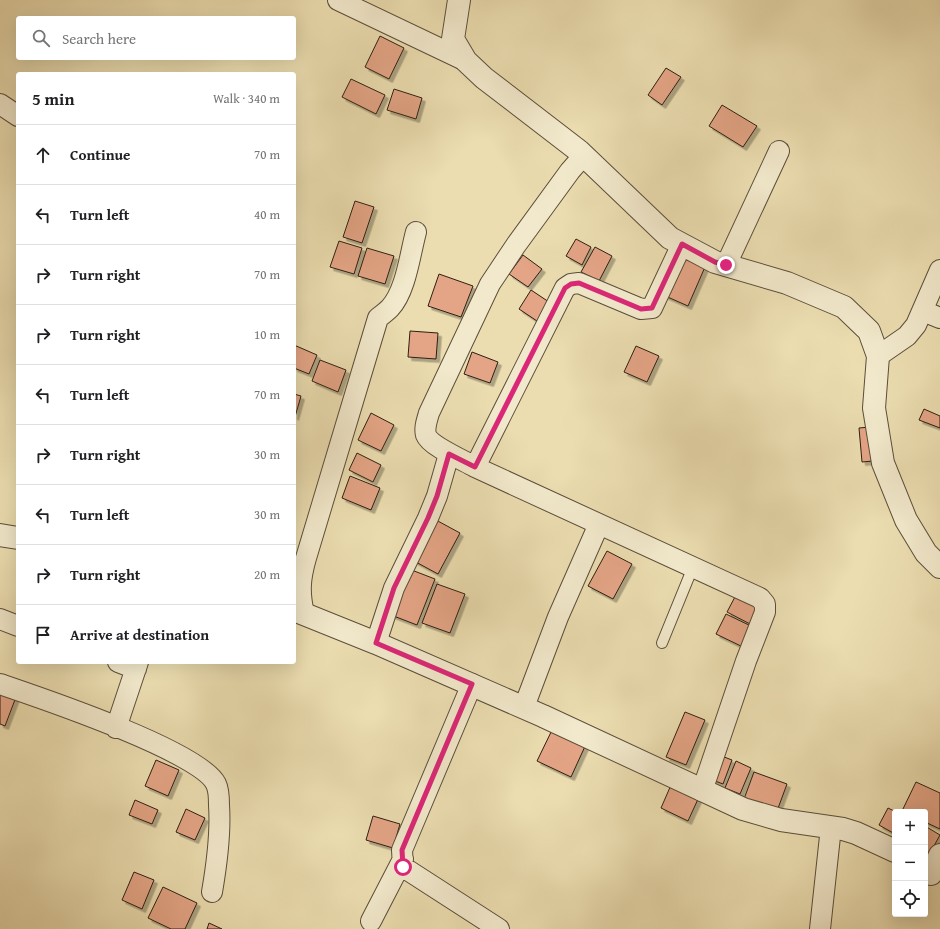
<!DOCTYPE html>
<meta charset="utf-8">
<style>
:root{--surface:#fff;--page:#f2f2f2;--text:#202124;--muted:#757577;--line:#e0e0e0}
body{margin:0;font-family:"Gentium Book Plus",serif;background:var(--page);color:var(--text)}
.controls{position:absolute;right:12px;bottom:12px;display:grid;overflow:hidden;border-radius:4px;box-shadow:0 4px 16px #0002}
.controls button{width:36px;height:36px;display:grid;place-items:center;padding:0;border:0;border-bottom:1px solid var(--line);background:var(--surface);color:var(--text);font:20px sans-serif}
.stop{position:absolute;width:12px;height:12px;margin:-9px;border:3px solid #db2777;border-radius:50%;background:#fff}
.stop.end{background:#db2777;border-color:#fff;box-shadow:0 1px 4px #0008}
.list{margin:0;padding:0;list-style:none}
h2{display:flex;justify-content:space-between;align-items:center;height:52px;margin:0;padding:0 16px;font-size:17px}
h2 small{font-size:13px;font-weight:400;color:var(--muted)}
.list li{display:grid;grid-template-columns:26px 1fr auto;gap:12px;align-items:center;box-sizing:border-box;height:60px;padding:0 16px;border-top:1px solid var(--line)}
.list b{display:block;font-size:15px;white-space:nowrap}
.list em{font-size:13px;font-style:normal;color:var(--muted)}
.icon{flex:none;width:22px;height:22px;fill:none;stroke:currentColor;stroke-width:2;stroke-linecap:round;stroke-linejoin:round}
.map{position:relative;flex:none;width:940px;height:929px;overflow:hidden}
.search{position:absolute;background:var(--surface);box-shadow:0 4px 16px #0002;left:16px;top:16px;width:280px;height:44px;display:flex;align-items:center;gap:10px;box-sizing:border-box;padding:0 14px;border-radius:4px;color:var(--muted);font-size:15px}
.panel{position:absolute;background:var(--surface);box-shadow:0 4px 16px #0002;left:16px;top:72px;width:280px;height:592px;border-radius:4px}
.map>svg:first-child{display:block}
</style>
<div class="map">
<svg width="940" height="929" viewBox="0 0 940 929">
<defs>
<filter id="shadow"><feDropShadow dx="3.5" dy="3.5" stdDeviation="0" flood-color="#0004"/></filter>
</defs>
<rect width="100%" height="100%" fill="#ebddb0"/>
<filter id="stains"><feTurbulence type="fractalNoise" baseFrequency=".005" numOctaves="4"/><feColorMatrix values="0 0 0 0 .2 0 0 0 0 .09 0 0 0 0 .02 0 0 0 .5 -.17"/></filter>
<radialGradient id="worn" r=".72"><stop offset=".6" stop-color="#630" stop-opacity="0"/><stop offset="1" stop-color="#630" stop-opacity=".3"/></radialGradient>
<!-- building -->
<path fill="#e4a586" stroke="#2d1e13" filter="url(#shadow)" d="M380,36L404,48L389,79L365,67Z
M666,68L681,77L662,105L648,95Z
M351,79L385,95L376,114L342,97Z
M394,89L422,98L416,119L387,110Z
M722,105L757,126L743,147L709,126Z
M355,201L374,207L362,243L343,237Z
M576,239L591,247L582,265L566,256Z
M339,241L362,248L354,274L330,267Z
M595,247L612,256L599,281L581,272Z
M367,248L394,256L385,284L358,276Z
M523,255L542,269L528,287L509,274Z
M679,257L705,267L688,306L663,295Z
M439,274L473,286L461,317L428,306Z
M531,290L552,304L540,323L519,309Z
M410,331L438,333L436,359L408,357Z
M294,345L317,355L309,374L294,368Z
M636,346L659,356L647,382L624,372Z
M472,352L498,362L490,383L464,374Z
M320,360L346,370L338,392L312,381Z
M294,394L301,396L295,417L294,416Z
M924,409L940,416V428L919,420Z
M371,413L394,425L381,451L358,440Z
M870,427L873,461L862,462L859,428Z
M357,453L381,465L373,482L349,470Z
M350,476L380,488L371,510L342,498Z
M436,520L460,533L438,574L414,561Z
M607,551L632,564L613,599L588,586Z
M409,569L435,579L417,625L391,615Z
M437,584L465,594L450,633L422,623Z
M736,595L763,608L754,626L727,612Z
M726,614L753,627L743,647L716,634Z
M0,691L16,697L5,726L0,724Z
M685,712L705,720L686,765L666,757Z
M554,726L587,742L571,777L537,761Z
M719,755L732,760L723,784L710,779Z
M156,760L179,770L168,796L145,786Z
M736,761L751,768L740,794L725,788Z
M754,772L787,784L777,811L744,799Z
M916,782L940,793V829L925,822V812L902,811Z
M671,785L699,797L688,821L661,808Z
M135,800L158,810L152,824L129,815Z
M888,808L896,812L895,834L879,825Z
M186,809L205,818L195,840L176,832Z
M373,816L400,824L393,848L366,840Z
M925,826L940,835L930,853L925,850Z
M134,872L154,880L142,909L122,900Z
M163,887L197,903L185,929H171L148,918Z
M209,923L222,929H207Z"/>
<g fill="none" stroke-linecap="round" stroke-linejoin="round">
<defs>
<path id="service" d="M662,643L693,567"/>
<path id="minor" d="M338,0L466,61
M0,104L18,116
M584,155L570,171L516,245L490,284L429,413C427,420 424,428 426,435C430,446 465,461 475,467L760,598L765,604V612L746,661L702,791
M726,265L779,151
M923,311L940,318
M878,356L907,336L916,325L940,270
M475,467L565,288L571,284L579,283L641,309L652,308L682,244
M304,614C299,592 300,579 306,558L378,318C382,315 386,312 390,308C406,291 410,254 416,232
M0,619L18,626
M376,643L394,588L428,518L437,496L449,454
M118,662L136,669
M0,684C38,697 202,752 216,784C219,790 219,798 219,805C221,834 217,863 212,892
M472,684L402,850L403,867L499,929
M524,707L558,617L599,524
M116,728L138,662
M371,921L403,859
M820,929L831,827"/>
<path id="tertiary" d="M459,0L453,39L466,61L484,78L579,151L670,238L715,262L787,283L844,307L869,331L878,356L874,408L883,463L906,520L926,553L940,567
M0,535L18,538
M294,610L376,643L543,716L743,809L781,820L843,829L856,833L895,851
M931,874L940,855"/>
</defs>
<!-- service casing -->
<use href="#service" stroke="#5c4e3a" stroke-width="12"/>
<!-- minor casing -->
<use href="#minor" stroke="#5c4e3a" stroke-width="22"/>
<!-- tertiary casing -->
<use href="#tertiary" stroke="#5c4e3a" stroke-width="24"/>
<!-- service -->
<use href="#service" stroke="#f2e9cc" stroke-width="10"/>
<!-- minor -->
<use href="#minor" stroke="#f2e9cc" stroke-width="20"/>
<!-- tertiary -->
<use href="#tertiary" stroke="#f2e9cc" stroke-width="22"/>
</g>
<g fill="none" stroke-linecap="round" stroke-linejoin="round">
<!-- route -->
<path stroke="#db2777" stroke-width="5" d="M403,867L402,850L472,684L376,643L394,588L428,518L437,496L449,454L475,467L565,288L571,284L579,283L641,309L652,308L682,244L715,262L726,265"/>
</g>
<rect width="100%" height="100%" filter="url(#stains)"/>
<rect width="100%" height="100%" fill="url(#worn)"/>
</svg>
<div class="controls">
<button>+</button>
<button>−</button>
<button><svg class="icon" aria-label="locate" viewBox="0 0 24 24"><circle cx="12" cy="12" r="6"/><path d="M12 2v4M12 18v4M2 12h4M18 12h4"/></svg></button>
</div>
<div class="stop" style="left:403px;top:867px"></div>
<div class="stop end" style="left:726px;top:265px"></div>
<div class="search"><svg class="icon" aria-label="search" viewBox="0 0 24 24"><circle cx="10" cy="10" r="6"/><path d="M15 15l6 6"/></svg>Search here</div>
<section class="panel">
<h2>5 min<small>Walk · 340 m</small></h2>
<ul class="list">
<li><svg class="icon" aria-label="ahead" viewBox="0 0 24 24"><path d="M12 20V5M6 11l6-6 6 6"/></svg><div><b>Continue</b></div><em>70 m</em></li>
<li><svg class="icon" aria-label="left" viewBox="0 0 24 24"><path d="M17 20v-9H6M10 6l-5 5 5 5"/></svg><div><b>Turn left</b></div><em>40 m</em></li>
<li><svg class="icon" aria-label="right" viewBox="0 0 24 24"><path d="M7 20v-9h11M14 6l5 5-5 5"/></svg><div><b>Turn right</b></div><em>70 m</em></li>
<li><svg class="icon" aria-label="right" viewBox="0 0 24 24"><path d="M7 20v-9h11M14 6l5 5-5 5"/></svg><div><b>Turn right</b></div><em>10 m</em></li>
<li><svg class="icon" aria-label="left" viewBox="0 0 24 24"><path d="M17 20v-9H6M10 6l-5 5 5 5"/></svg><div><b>Turn left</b></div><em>70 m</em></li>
<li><svg class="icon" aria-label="right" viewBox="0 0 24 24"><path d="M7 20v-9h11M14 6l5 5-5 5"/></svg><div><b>Turn right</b></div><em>30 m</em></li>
<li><svg class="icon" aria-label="left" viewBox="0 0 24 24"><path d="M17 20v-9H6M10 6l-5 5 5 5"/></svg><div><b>Turn left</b></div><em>30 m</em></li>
<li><svg class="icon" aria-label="right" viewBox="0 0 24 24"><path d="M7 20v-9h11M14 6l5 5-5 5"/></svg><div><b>Turn right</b></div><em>20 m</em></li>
<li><svg class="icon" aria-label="arrive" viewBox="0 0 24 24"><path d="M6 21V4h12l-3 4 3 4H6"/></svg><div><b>Arrive at destination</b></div></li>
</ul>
</section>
</div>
